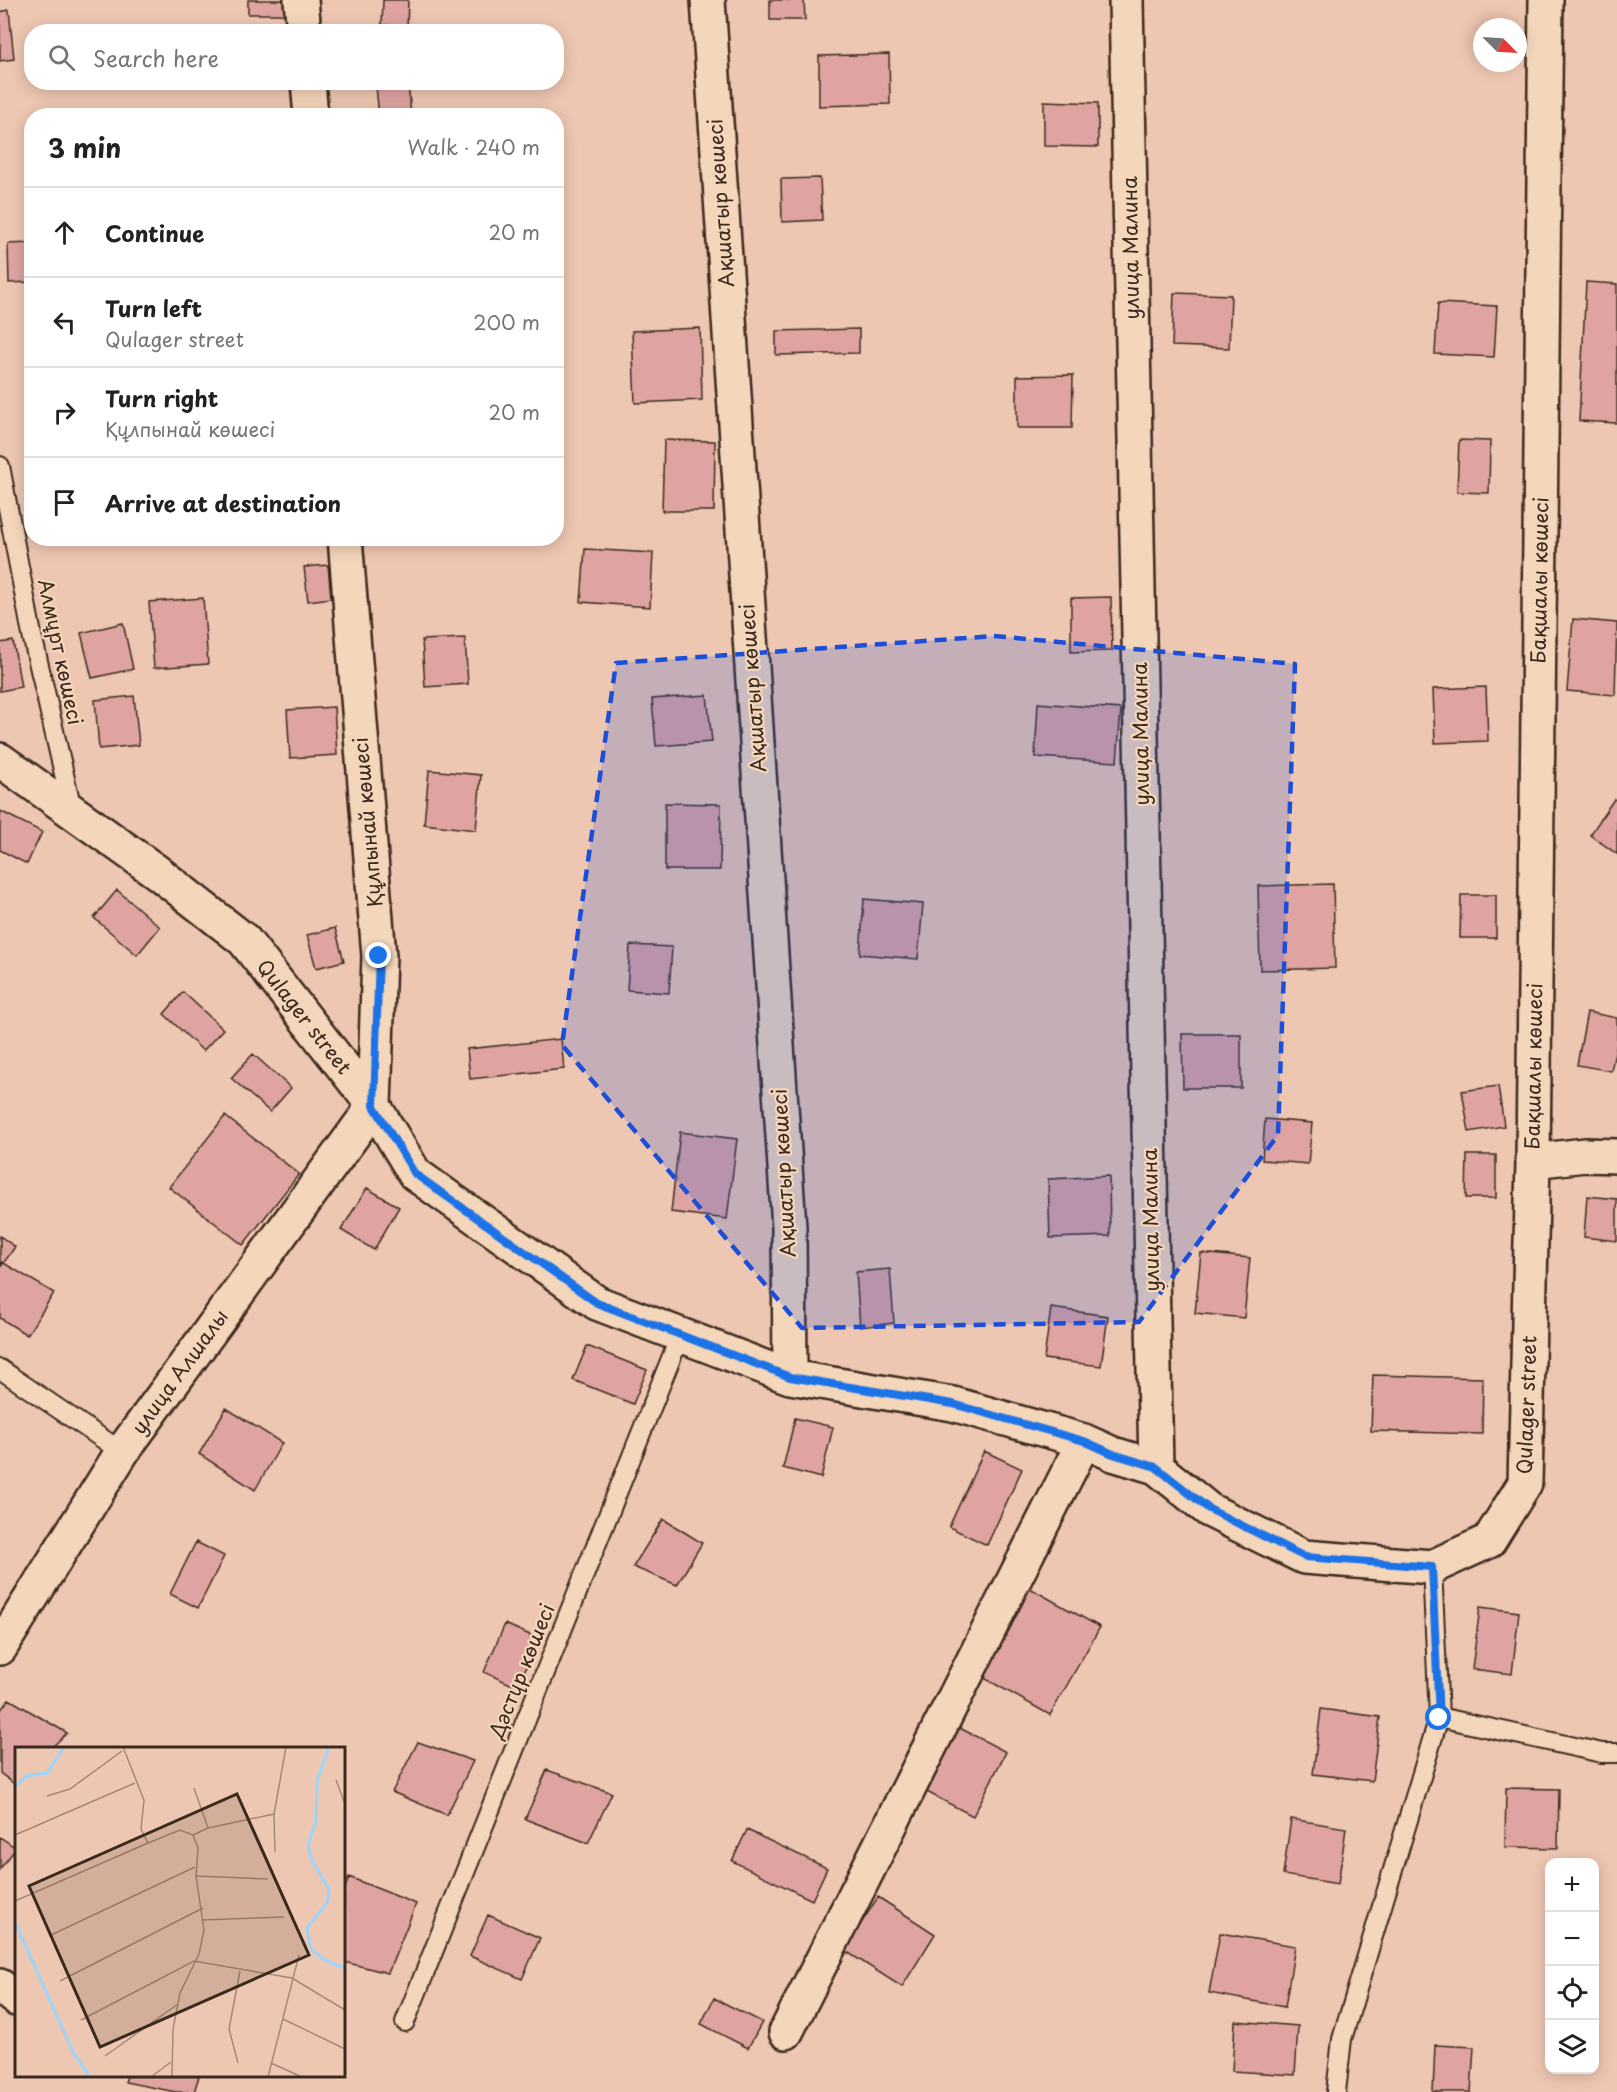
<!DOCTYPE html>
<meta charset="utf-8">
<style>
:root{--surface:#fff;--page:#f2f2f2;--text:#202124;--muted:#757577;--line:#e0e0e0}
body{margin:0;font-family:"Playpen Sans",sans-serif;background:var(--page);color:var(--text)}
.controls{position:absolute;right:18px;bottom:18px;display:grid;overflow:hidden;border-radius:12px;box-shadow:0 3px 15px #0003}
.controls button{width:54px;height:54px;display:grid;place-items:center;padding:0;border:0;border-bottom:2px solid var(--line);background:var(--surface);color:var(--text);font:30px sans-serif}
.compass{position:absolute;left:1473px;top:18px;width:54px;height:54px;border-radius:50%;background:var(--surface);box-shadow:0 3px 15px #0003;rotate:114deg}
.stop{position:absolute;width:18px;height:18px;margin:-14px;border:4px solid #1a73e8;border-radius:50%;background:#fff}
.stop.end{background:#1a73e8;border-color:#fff;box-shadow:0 2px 6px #0008}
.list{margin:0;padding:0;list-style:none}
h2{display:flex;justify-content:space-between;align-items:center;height:78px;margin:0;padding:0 24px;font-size:26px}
h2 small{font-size:20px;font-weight:400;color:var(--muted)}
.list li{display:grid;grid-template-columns:39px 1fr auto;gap:18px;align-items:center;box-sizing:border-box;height:90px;padding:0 24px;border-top:2px solid var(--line)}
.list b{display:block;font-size:22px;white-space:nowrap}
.list p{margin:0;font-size:20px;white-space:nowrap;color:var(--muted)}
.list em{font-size:20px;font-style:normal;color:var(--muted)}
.icon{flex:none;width:33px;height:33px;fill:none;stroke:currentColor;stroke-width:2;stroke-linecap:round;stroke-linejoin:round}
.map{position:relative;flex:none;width:1617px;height:2092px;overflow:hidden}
.search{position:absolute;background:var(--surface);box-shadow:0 3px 15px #0003;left:24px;top:24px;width:540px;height:66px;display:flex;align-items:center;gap:15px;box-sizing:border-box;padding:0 21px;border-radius:24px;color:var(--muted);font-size:22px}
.panel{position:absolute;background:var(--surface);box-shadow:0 3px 15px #0003;left:24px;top:108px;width:540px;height:438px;border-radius:24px}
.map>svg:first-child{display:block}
</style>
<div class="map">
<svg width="1617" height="2092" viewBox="0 0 1617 2092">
<rect width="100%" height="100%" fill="#eec7b2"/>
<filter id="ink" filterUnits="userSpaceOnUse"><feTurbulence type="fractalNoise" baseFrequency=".0167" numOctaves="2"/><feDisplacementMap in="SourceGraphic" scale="12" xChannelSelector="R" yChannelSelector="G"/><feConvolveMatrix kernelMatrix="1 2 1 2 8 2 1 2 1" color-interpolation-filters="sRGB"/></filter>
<g filter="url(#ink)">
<!-- building -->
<path fill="#dfa4a1" stroke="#3b2a1e" stroke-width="1.5" d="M248,0H284V14H248Z
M383,0H408L407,27L382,25Z
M770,0H804L805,20H770Z
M9,10L14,59L0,61V12Z
M889,54L890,104L819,106V56Z
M408,83L411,116H379L376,86Z
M1044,101L1098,103V147L1044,146Z
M820,178L822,220L782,222L781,179Z
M32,243V282L9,283L8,244Z
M1586,282L1617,284V423L1579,421Z
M1174,293L1231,295L1229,348L1172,346Z
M1438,303L1497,306L1494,357L1435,354Z
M700,328L702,400L635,403L632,331Z
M859,329V353L776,355V331Z
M1073,375L1072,428H1017V376Z
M664,440L715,441L714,511H662Z
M1459,440L1490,441L1489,493L1457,492Z
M585,549L653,553L650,607L581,602Z
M328,565L331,598L308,601L304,567Z
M1111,597L1112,651L1071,652V598Z
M203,598L208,664L154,668L149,602Z
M1573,619L1617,623L1615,695L1567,691Z
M123,623L133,669L92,678L81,633Z
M465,638L468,684L425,687L422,640Z
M13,641L21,687L0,691V643Z
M1486,687L1488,741L1435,743L1433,689Z
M707,695L712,742L656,746L652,699Z
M134,696L139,745L99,749L95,700Z
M1038,703L1121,709L1117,762L1035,757Z
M334,707L337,755L290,758L287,710Z
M429,770L481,775L476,830L424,824Z
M1614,799L1617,801V854L1590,835Z
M665,803L721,804L720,870H665Z
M0,811L42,832L27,864L0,850Z
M1333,884L1335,968L1260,970L1258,886Z
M117,890L160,927L137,955L94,918Z
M1461,895H1496V938H1460Z
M864,899L923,904L918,959L860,954Z
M335,928L344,961L316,968L307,935Z
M630,945L672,947L669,993L627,990Z
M183,992L223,1029L203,1051L164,1014Z
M1587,1012L1617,1018V1043L1611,1071L1577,1065Z
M1182,1034H1241V1088H1183Z
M561,1039L564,1069L470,1079L467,1049Z
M253,1054L291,1088L270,1112L231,1078Z
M1498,1086L1504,1126L1469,1132L1462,1091Z
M225,1116L299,1174L243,1245L169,1187Z
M1265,1119L1312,1123L1308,1164L1262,1160Z
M680,1132L737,1139L727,1219L671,1212Z
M1467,1155H1496V1198H1466Z
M1109,1176L1110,1236L1050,1238L1048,1179Z
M367,1188L399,1207L374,1250L341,1230Z
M1587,1196L1617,1199V1241L1584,1237Z
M0,1236L15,1247L0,1268Z
M1201,1253L1250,1258L1244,1318L1195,1313Z
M2,1262L54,1293L27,1335L0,1318V1265Z
M890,1269L894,1323L860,1327L856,1272Z
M1051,1308L1108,1316L1101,1366L1044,1359Z
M587,1346L647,1370L633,1404L573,1380Z
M1373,1375L1483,1378L1482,1434L1371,1431Z
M226,1408L282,1443L255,1490L199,1454Z
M795,1418L833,1427L821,1478L783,1468Z
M984,1451L1022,1469L987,1545L949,1527Z
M663,1519L702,1543L677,1585L633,1567Z
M196,1542L224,1556L198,1608L170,1594Z
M1019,1582L1100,1627L1050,1715L970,1670Z
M1480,1607L1519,1612L1512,1674L1472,1669Z
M505,1624L539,1639L517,1687L484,1672Z
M9,1699L67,1733L51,1748H16V1785L0,1773V1711Z
M1321,1709L1380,1717L1372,1781L1313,1774Z
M952,1724L1006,1752L973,1816L919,1788Z
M418,1742L473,1761L447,1815L392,1792Z
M547,1770L612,1793L588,1843L525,1819Z
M1506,1788L1559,1789L1558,1848L1505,1847Z
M1291,1819L1346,1828L1338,1884L1283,1875Z
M747,1830L827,1868L812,1900L732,1861Z
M0,1837L16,1848L0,1869Z
M349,1877L416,1904L388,1973L344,1962V1891Z
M878,1897L935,1934L902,1987L844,1950Z
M488,1915L540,1938L522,1979L470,1956Z
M1220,1933L1295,1946L1285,2007L1209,1993Z
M714,1998L762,2022L748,2048L701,2024Z
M1235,2021L1298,2026L1295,2075L1232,2071Z
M1435,2045L1474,2047L1471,2092H1433Z
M127,2076H199L194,2092H176L125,2082Z"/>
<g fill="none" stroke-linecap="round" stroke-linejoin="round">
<defs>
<path id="lane" d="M0,466L32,635L72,809
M0,1369L122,1452
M1439,1717L1602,1753H1617
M405,2022L680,1336
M1336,2092L1342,2039L1439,1717L1432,1567"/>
<path id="street" d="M301,0L304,32
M708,0L789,1227L790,1377
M1126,0L1156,1467
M308,82L311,116
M0,760L157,872L244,940L374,1106L415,1174L597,1303L790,1377L953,1404L1084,1441L1113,1454L1156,1467L1209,1510L1304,1557L1432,1567L1489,1541L1525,1483L1533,1161L1585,1155L1617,1156
M1533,1161L1546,0
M0,1648L122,1452L374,1106L379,956L345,538
M0,1986L16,1999
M786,2032L1084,1441"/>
</defs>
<!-- lane casing -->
<use href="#lane" stroke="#3b2a1e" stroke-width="22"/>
<!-- street casing -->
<use href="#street" stroke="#3b2a1e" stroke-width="38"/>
<!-- lane -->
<use href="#lane" stroke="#f4d6ba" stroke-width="18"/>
<!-- street -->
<use href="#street" stroke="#f4d6ba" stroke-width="33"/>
</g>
</g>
<g fill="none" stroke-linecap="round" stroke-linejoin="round" filter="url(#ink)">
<!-- route -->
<path stroke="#1a73e8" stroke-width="8" d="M379,956L374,1106L415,1174L597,1303L790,1377L953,1404L1084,1441L1113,1454L1156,1467L1209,1509L1305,1557L1432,1567L1439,1718"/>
</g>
<!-- marked area -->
<path fill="#1d4ed8" fill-opacity="0.2" stroke="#1d4ed8" stroke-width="4.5" stroke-dasharray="12 8" stroke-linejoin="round" d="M994,636L1295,664L1278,1135L1139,1322L802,1328L562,1045L616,663Z"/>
<g text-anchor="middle" stroke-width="4.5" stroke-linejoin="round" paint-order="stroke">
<!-- street labels -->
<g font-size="20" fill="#3b2a1e" stroke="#f4d6ba">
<text transform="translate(721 203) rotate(-94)" y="7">Ақшатыр көшесі</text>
<text transform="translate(1131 248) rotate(-91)" y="7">улица Малина</text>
<text transform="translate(1540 580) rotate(-89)" y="7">Бақшалы көшесі</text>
<text transform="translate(60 652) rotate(78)" y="7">Алмұрт көшесі</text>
<text transform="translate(753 688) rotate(-94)" y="7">Ақшатыр көшесі</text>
<text transform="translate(1141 734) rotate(-91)" y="7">улица Малина</text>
<text transform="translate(368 822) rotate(-95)" y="7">Құлпынай көшесі</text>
<text transform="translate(304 1017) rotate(52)" y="7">Qulager street</text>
<text transform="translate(1534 1066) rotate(-89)" y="7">Бақшалы көшесі</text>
<text transform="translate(784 1173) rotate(-93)" y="7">Ақшатыр көшесі</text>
<text transform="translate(1151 1220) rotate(-91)" y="7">улица Малина</text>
<text transform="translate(180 1372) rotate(-54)" y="7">улица Алшалы</text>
<text transform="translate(1527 1405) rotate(-88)" y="7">Qulager street</text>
<text transform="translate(522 1671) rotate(-68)" y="7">Дәстүр көшесі</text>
</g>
</g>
<!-- overview -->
<g transform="translate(15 1747)">
<rect width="330" height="330" fill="#eec7b2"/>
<path fill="none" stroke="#9bd5fb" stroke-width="3" d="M314,0L302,34L301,74L293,98L297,114L314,142L312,156L292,181L296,202L311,214L330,221M0,40L11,29L32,26L49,0M0,175L58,305L75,330"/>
<path fill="none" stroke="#a68877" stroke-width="1.5" d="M108,0L129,53L126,82L133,96L165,83L178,88L183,101L181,129L189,183L184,207L165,246L158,282L157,330M321,33L330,57M179,41L193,81M32,49L55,42L107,4M259,67L260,105M0,88L120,36M178,88L193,81L259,67L271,0M181,129L253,132M0,154L133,96M188,173L269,170M34,189L180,120M45,234L188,161M268,272L330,302M66,273L179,214L277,231L330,263M90,309L163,257M223,316L214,282L225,224M256,316L287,330M136,330L156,315M253,330L284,208"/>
<path fill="#3b2a1e" fill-opacity="0.15" stroke="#3b2a1e" stroke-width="3" d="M222,47L294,208L85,300L14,139Z"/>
<rect width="330" height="330" fill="none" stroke="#3b2a1e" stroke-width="3"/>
</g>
</svg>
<div class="controls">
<button>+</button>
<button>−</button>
<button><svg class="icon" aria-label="locate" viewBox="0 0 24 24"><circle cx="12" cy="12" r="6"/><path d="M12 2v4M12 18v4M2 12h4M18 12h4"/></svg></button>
<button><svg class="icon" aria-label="layers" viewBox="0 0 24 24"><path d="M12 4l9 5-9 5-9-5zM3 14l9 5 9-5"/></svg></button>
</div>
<svg class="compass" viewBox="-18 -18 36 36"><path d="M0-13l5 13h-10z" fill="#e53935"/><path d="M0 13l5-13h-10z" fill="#757577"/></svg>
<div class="stop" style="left:1439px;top:1718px"></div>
<div class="stop end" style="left:379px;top:956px"></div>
<div class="search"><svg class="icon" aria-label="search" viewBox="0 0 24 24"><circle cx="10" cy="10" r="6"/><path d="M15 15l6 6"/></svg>Search here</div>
<section class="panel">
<h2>3 min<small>Walk · 240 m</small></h2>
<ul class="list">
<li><svg class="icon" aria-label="ahead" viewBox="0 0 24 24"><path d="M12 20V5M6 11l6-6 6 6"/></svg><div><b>Continue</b></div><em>20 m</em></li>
<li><svg class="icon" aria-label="left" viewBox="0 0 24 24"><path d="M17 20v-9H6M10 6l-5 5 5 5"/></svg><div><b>Turn left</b><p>Qulager street</p></div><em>200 m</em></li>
<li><svg class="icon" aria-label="right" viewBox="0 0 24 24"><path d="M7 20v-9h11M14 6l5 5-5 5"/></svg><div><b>Turn right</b><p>Құлпынай көшесі</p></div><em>20 m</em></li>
<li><svg class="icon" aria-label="arrive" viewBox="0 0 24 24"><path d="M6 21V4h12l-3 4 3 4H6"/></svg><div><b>Arrive at destination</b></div></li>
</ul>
</section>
</div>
